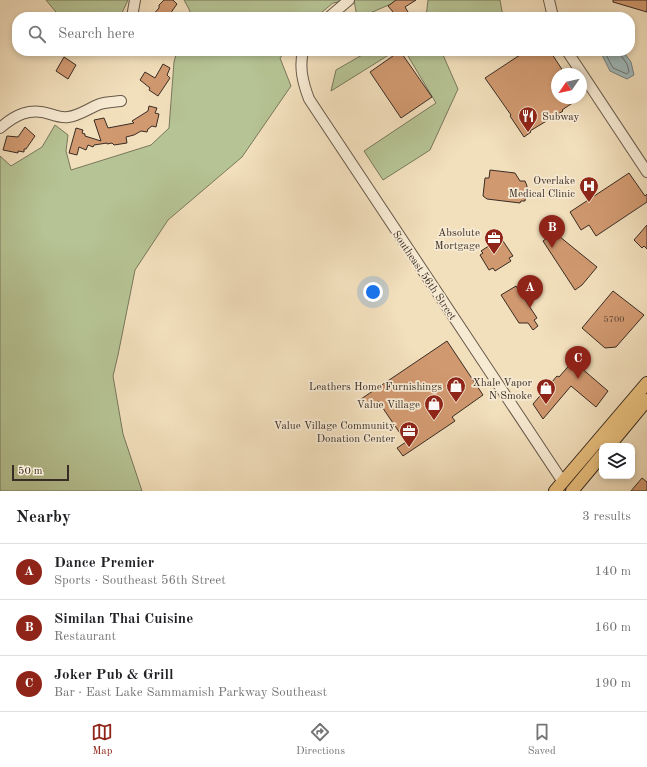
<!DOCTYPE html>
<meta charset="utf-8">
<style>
:root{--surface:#fff;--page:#f2f2f2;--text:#202124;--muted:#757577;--line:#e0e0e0;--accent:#8f2418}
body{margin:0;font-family:"Old Standard TT",serif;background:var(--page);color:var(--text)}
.controls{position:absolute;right:12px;bottom:12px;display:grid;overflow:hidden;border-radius:8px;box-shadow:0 2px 6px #0003}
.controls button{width:36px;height:36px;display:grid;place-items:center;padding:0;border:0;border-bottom:1px solid var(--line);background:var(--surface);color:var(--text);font:20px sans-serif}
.compass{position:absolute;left:551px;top:68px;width:36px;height:36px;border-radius:50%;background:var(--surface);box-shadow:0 2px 6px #0003;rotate:236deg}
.scale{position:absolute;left:12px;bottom:10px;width:57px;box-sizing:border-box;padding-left:4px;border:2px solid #392c24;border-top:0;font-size:11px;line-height:14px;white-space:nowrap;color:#392c24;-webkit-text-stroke:3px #f7ead3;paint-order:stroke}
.you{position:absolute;left:373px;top:292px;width:14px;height:14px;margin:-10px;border:3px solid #fff;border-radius:50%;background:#1a73e8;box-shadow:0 0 0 6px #1a73e833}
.badge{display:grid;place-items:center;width:26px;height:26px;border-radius:50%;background:var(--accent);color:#fff;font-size:13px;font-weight:700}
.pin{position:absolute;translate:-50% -33px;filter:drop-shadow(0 1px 2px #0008)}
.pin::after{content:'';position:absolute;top:21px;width:14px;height:12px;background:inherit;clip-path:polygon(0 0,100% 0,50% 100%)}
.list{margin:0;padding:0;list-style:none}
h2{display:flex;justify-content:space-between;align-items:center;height:52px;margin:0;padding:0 16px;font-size:17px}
h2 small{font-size:13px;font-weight:400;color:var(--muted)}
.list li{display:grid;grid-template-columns:26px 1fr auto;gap:12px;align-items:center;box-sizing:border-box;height:56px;padding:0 16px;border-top:1px solid var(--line)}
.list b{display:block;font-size:15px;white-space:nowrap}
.list p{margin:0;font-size:13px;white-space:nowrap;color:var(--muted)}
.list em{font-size:13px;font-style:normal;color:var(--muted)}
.icon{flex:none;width:22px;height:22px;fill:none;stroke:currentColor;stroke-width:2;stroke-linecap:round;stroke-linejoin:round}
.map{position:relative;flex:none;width:647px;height:491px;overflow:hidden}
.search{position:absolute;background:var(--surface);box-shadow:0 2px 6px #0003;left:12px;right:12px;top:12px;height:44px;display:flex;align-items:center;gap:10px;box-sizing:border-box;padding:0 14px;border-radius:16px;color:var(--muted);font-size:15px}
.sheet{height:220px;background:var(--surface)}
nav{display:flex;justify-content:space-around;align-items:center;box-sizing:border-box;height:56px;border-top:1px solid var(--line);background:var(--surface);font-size:11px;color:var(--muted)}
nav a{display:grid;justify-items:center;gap:2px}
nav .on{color:var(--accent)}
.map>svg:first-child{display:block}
</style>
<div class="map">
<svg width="647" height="491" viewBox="0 0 647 491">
<rect width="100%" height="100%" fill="#f2dfbc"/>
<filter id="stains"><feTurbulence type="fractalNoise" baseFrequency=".005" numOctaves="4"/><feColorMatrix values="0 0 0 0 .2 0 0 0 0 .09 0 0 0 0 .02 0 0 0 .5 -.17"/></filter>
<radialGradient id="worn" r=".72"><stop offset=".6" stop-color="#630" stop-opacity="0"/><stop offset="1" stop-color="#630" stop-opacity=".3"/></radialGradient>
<!-- green -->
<path fill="#b6c394" stroke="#78785c" d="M46,0H128L120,17H60Z
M184,0H350L333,3L316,17H188L190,11Z
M354,0H400L361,17H357Z
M428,0H500L503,17H426Z
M177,51H286L280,58L291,86L242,157L168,220L135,270L118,355L113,376L123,434L142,491H0V156L11,166L42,147L55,125L68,135L66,151L71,170L151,145L169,128L174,62Z
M369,51H395L331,91L336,70Z
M405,51H446L443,55L458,89L430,150L383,180L364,151L436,103Z"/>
<!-- water -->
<path fill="#a0babc" stroke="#77817f" d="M600,51H623L631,62L634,75L627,79L610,71Z"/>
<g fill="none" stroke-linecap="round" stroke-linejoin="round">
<!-- shore -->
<path stroke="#6c7370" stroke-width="1" d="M604,51L613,68L627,74L629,72L627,64L620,54V51"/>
</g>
<!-- building -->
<path fill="#d19970" stroke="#392c24" d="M164,0H173L177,4L170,14L173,17H151L159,8V5Z
M396,0H416L405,7L408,12L402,17H386L393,12L388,6Z
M613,0H647V12L613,2Z
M400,51L432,97L401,118L370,72Z
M526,51H550L565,74H557V98H580L562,110L563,111L530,131L531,132L524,137L510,116L511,115L485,78Z
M64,57L76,65L68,79L56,71Z
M163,64L170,68L167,75L170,78L158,96L149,90L150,88L140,80L145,72L155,78Z
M149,106L157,108L155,113L159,114L156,127L152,126L148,129L147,132L141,131L134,135L126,137L127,143L114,145L112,143L107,144V143L94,145L93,147L88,145L86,150L79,147L77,155L69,153L76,128L83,130L82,133L85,134V136L101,141L94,120L104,118L108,128L134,123L132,121L148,111Z
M25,127L35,136L26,149H24V152L18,151V153L3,150L7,136L18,137Z
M490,170L515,173L520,181H525L527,186L525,201H521L520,203L487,199L483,196L485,178H489Z
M629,173L645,196L647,194V202L596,236L589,225L581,230L570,212Z
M647,225V249L644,246L642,248L634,240Z
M549,228L597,267L582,285L575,290L543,241L547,238L543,232Z
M498,240L500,243L503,241L513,256L509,258L511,261L495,271L493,268L489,270L480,255L483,253L481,251Z
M516,286L537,318L534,320L538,326L533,330L528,323H519L501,295Z
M613,291L644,315L616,347L605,348L582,328Z
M447,341L483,395L452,417L455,421L403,456L397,448L406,442L378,401L367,408L361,399Z
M573,361L608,391L596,407L571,386L543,419L533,404L557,376L559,377Z
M642,478L647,482V491H631Z"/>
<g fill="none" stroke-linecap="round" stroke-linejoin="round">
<defs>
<path id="minor" d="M549,0L553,17
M132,17L135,0
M329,17L349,0
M303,51C299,68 303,83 309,99L563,482
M567,51L647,172
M0,128C15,115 30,107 50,114C56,116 62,118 68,117C79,116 89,108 100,104C106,102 113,102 121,101"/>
<path id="major" d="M609,446L647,400
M555,491L647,383
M572,491L602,455"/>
</defs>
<!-- minor casing -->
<use href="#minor" stroke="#67594a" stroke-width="12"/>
<!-- major casing -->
<use href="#major" stroke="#392c24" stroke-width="14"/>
<!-- minor -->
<use href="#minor" stroke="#f7ead3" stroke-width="10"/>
<!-- major -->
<use href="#major" stroke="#e9c07e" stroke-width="12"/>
</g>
<!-- icons -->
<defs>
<symbol id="restaurant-pin" viewBox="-11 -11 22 30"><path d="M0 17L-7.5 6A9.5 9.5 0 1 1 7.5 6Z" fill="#8f2418" stroke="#f7ead3"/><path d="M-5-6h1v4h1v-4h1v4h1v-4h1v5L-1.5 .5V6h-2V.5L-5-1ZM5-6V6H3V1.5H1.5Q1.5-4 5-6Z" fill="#fff"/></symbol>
<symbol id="hospital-pin" viewBox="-11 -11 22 30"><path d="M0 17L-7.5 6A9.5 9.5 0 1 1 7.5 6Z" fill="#8f2418" stroke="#f7ead3"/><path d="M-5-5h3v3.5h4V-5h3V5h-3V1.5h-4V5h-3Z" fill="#fff"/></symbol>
<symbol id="office-pin" viewBox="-11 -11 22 30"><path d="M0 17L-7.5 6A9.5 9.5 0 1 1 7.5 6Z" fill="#8f2418" stroke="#f7ead3"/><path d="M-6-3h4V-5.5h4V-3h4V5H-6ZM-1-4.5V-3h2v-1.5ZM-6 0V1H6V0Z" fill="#fff"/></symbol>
<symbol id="shop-pin" viewBox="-11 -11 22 30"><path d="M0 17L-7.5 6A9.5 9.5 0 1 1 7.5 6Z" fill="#8f2418" stroke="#f7ead3"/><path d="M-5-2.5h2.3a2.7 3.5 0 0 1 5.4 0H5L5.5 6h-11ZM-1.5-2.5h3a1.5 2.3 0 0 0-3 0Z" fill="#fff"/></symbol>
</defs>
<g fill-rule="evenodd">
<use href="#restaurant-pin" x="517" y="105" width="22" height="30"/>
<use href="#hospital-pin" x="578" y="175" width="22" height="30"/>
<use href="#office-pin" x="483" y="227" width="22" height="30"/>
<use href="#shop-pin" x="445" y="375" width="22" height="30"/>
<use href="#shop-pin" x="535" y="377" width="22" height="30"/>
<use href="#shop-pin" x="423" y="393" width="22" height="30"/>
<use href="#office-pin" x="398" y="420" width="22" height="30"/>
</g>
<g text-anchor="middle" stroke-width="3.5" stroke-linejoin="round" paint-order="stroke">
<!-- number labels -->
<g font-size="9" fill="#5f4737">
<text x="614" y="322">5700</text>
</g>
<!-- poi labels -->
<g font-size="11" fill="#392c24" stroke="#f7ead3" text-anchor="end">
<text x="542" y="120" text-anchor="start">Subway</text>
<text x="575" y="184">Overlake<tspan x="575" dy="13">Medical Clinic</tspan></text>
<text x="480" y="236">Absolute<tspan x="480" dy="13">Mortgage</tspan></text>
<text x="532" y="386">Xhale Vapor<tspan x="532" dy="13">N Smoke</tspan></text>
<text x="442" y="390">Leathers Home Furnishings</text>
<text x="420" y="408">Value Village</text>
<text x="395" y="429">Value Village Community<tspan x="395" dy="13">Donation Center</tspan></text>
</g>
<!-- street labels -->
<g font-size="11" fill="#392c24" stroke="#f7ead3">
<text transform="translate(425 275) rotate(56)" y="4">Southeast 56th Street</text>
</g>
</g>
<rect width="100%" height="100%" filter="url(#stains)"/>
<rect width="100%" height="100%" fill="url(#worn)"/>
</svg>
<div class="controls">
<button><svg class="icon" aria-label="layers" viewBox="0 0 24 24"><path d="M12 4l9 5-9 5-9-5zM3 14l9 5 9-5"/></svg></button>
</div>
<svg class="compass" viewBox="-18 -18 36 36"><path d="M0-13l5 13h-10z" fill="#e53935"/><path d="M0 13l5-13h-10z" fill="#757577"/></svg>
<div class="scale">50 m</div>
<div class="you"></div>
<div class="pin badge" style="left:530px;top:308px">A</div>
<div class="pin badge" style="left:552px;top:248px">B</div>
<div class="pin badge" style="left:578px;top:379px">C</div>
<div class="search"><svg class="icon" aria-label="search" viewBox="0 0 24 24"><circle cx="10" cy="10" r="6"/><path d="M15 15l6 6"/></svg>Search here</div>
</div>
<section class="sheet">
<h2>Nearby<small>3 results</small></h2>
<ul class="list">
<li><span class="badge">A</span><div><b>Dance Premier</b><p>Sports · Southeast 56th Street</p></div><em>140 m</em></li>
<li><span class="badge">B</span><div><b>Similan Thai Cuisine</b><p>Restaurant</p></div><em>160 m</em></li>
<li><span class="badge">C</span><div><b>Joker Pub &amp; Grill</b><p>Bar · East Lake Sammamish Parkway Southeast</p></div><em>190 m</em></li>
</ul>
</section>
<nav>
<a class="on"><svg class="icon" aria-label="map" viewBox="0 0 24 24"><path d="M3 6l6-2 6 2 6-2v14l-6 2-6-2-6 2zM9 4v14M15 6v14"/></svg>Map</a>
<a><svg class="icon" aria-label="directions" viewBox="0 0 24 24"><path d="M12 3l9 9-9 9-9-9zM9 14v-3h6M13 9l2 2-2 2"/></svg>Directions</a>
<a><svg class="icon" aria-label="saved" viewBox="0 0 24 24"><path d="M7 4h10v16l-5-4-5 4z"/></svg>Saved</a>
</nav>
